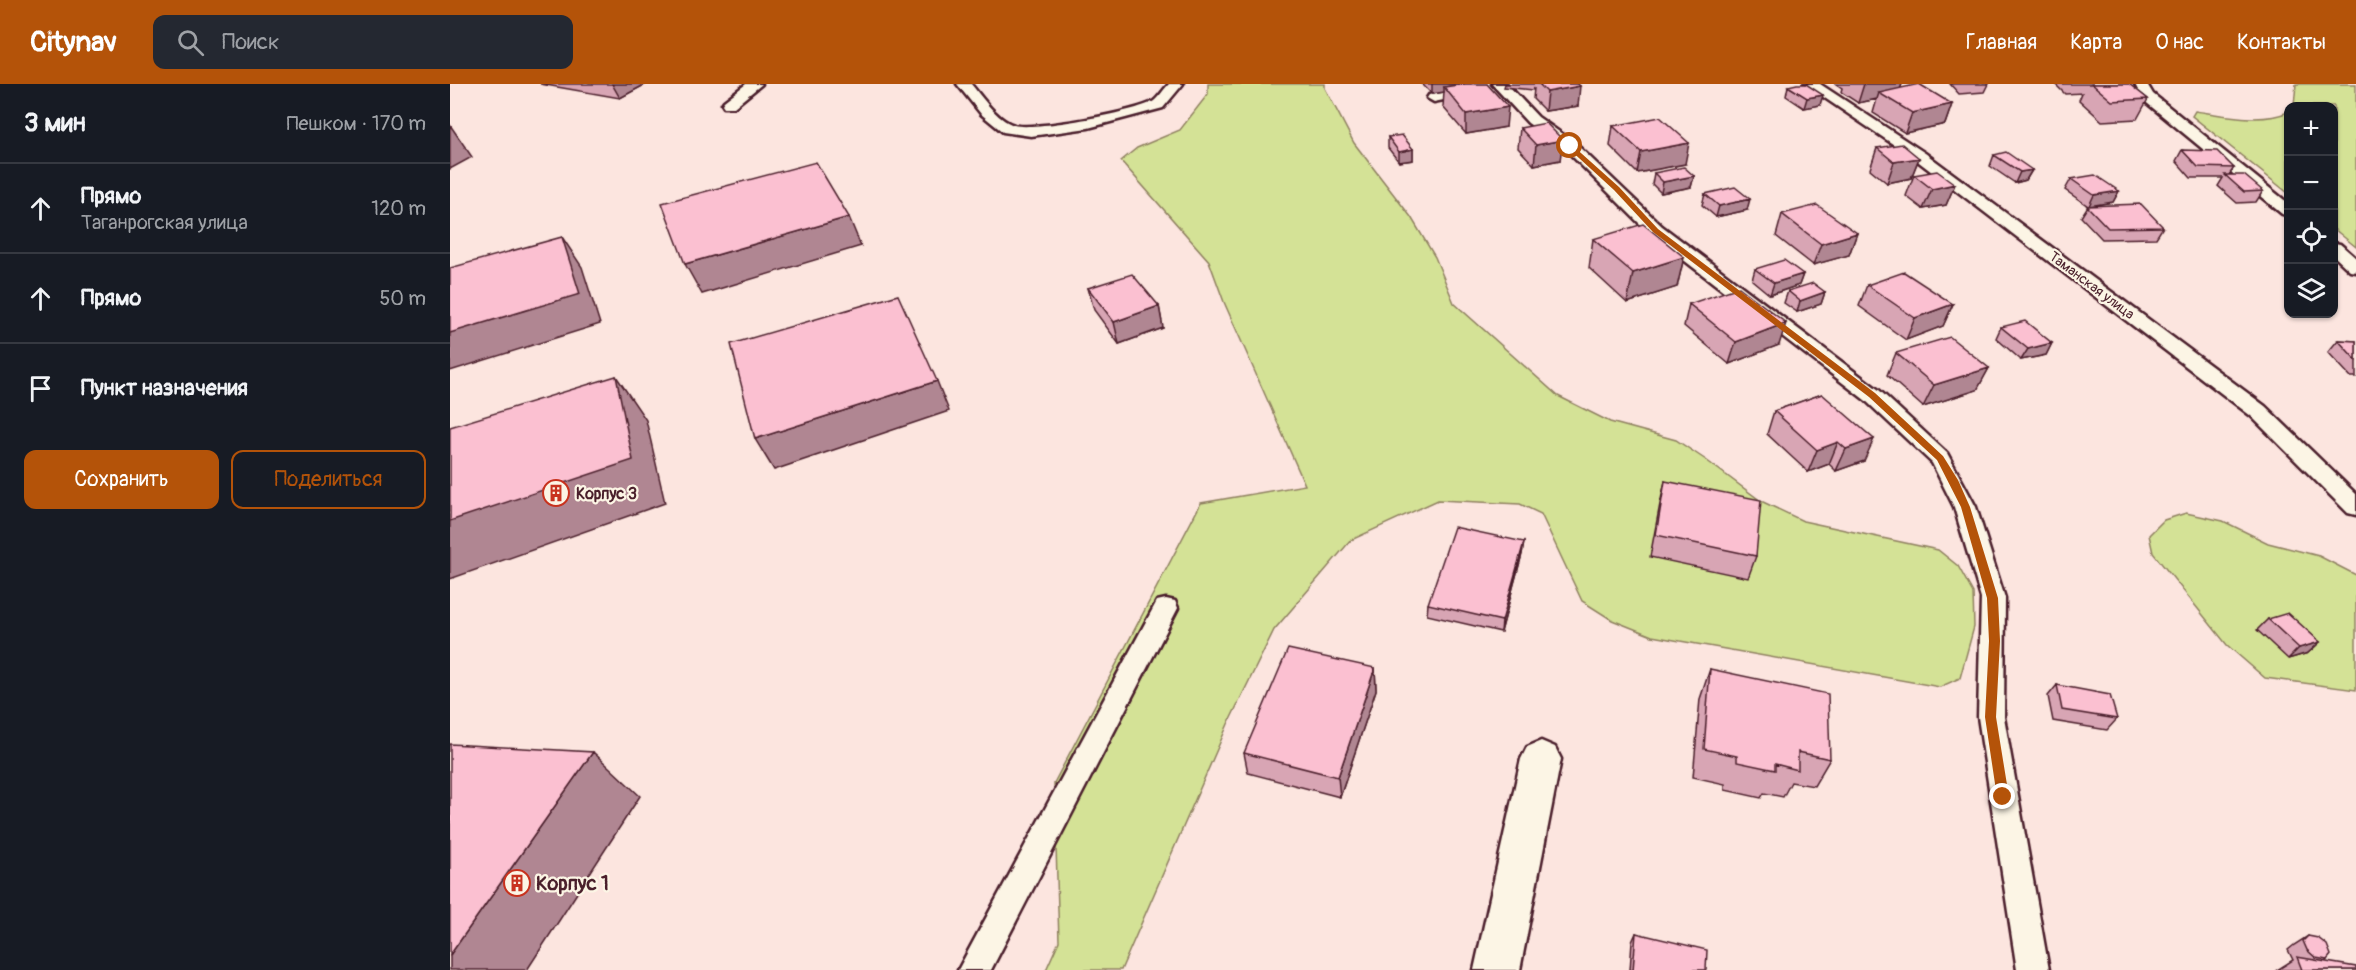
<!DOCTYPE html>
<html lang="ru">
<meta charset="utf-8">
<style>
:root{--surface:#171b24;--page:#242831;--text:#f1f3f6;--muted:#9ea1a6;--line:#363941;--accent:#b45309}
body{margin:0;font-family:Pangolin,sans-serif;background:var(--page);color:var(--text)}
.controls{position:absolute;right:18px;top:18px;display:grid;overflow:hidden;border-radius:12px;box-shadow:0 2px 4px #0004}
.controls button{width:54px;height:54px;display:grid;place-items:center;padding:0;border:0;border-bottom:2px solid var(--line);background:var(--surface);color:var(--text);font:30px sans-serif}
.stop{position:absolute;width:18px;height:18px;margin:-14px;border:4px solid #b45309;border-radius:50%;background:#fff}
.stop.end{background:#b45309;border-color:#fff;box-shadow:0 2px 6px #0008}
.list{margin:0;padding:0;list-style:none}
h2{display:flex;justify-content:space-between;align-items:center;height:78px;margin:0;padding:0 24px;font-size:26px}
h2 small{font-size:20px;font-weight:400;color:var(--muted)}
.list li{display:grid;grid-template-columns:39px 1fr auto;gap:18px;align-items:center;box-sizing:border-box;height:90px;padding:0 24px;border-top:2px solid var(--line)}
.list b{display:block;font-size:22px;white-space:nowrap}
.list p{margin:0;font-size:20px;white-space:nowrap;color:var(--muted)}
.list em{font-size:20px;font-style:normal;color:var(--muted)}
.actions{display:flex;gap:12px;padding:18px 24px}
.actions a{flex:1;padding:14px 0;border:2px solid var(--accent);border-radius:12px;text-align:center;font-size:21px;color:var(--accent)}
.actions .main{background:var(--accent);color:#fff}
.icon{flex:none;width:33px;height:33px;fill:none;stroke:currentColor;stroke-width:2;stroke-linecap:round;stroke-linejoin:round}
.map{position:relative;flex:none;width:1906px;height:886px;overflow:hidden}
header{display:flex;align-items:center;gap:36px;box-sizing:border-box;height:84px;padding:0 30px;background:var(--accent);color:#fff}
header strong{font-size:28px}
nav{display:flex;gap:33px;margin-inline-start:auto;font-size:21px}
.search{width:420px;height:54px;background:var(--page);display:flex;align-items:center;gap:15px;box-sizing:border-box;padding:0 21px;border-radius:12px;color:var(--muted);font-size:22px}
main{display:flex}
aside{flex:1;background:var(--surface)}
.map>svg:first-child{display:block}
</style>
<header>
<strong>Citynav</strong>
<div class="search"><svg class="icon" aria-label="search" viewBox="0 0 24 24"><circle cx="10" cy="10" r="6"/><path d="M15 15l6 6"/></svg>Поиск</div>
<nav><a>Главная</a><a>Карта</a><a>О нас</a><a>Контакты</a></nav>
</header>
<main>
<aside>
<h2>3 мин<small>Пешком · 170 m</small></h2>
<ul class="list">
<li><svg class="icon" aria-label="ahead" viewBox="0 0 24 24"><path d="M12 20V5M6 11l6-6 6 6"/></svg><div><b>Прямо</b><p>Таганрогская улица</p></div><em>120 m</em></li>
<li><svg class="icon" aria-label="ahead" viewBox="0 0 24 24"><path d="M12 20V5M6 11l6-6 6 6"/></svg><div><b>Прямо</b></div><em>50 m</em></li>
<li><svg class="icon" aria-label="arrive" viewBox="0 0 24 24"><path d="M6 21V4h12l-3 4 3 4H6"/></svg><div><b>Пункт назначения</b></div></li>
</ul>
<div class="actions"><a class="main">Сохранить</a><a>Поделиться</a></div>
</aside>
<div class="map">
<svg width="1906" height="886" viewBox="0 0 1906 886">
<rect width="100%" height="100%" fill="#fce5df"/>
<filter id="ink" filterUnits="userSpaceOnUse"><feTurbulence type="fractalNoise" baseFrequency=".0167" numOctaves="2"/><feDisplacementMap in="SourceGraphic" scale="12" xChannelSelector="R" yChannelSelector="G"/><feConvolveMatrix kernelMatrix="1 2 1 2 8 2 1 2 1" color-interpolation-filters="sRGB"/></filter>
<g filter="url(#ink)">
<!-- green -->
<path fill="#d4e296" stroke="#8f8060" stroke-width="1.5" d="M758,0H875V4L904,59L961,133L985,173L1004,219L1108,312L1160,338L1226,356L1256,376L1311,417L1353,437L1488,466L1508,482L1523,509L1524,543L1510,594L1490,603L1202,552L1162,536L1132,517L1091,430L1070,420L988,416L901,456L824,546L778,640L671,886H596L609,857L604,699L751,419L855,401L774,218L759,177L671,77L687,64L730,46L758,10Z
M1846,0H1906V163L1884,145V22H1844Z
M1745,27C1774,31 1811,40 1838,28V109L1742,32Z
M1736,429L1773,437L1818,459L1869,472L1906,491V606L1815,594L1777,561L1703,469L1699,451L1714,436Z"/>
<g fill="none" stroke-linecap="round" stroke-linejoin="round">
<defs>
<path id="service" d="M296,0H312L284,23H274L272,20L274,17Z
M507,0H521C532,13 547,36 564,41C582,47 688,28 704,17C709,13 714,5 719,0H733L713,24L638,44L581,52L553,48L531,30Z
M1042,0H1057L1088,33L1125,59L1212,142L1429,306L1497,369L1526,423L1555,514L1554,633L1599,886H1567L1528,633L1531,514L1504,423L1482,379L1415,316L1200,150L1115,65L1078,39Z
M1354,0H1370L1475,69L1815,322L1906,410V431L1898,429L1801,332L1465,75Z
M1685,0H1697L1703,10L1838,119V132L1832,130L1692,15Z
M1022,2L1027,3L1029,6L1027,9L984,18L977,14L979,11Z
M1884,159L1890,160L1906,174V188L1900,187L1884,172Z
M716,515L725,517L728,524L541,886H508L707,517Z"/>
<path id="minor" d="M1091,657L1105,663L1111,675L1070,886H1024L1071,675L1077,663Z"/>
</defs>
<!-- service casing -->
<use href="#service" stroke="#4a1f2b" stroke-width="5"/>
<!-- minor casing -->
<use href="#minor" stroke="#4a1f2b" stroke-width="5"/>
<!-- service -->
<use href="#service" fill="#fcf5e5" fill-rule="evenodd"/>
<!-- minor -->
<use href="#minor" fill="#fcf5e5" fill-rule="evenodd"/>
</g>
<!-- wall -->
<path fill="#d8a5b4" stroke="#4a1f2b" stroke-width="1.5" d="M90,0H196L170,14Z
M972,0H1037L1056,43L1016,50L993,23L994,8L982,10Z
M1055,0H1128V22L1095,27L1083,15L1084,4L1083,6L1054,3Z
M1386,0H1452L1450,5L1502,20L1495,40L1455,49L1423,29L1427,15L1408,19L1391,8L1392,4Z
M1500,0H1538L1534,8L1509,10Z
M1605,0H1679L1698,15L1687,35L1652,37L1629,16L1632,9L1615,10Z
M1338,2L1370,21L1354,24L1336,12Z
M1163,42L1235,80L1187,89L1160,62Z
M1070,44L1110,76L1084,81L1068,64Z
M938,53L963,65V76L949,78L938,64Z
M1427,64L1469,74L1461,94L1437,99L1420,85Z
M1732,66L1784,84L1779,91L1813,107L1806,118L1787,119L1768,102L1773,94H1741L1726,77Z
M1544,71L1582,86L1576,96L1565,99L1540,82Z
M1204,89L1244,92L1241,103L1211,109L1202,100Z
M1464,91L1505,100L1496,121L1473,125L1456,112Z
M1621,95L1669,107L1663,118L1642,121L1713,143L1706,154L1652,155L1631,133L1638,122L1615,106Z
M1255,110L1297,126L1266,133L1252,121Z
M1332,130L1407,149L1399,171L1363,181L1326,152Z
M1143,155L1234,173L1227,203L1177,219L1139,184Z
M1305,185L1353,190L1349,201L1320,211L1302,196Z
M1417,201L1503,220L1493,242L1456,256L1409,222Z
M638,204L709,222L713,244L669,260L644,226Z
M1338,207L1375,208L1371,220L1347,228L1334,219Z
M1239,220L1329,261L1279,280L1234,242Z
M1551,243L1602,259L1596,271L1571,276L1546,254Z
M1888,256L1906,257V293H1901L1878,268Z
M1446,269L1539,284L1527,306L1473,323L1437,291Z
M1372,310L1414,377L1386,387L1379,380L1358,388L1317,350L1324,327Z
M1215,397L1306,472L1298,494L1200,473L1210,420Z
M1074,458L1072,470L1051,548L977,531L978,520Z
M1818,535L1870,558L1858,569L1838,575L1807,546Z
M925,584L926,606L890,713L798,689L794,669Z
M1260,585L1380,675L1364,702L1341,698L1333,713L1314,709L1311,714L1275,706V700L1243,693L1250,615Z
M1607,601L1667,635L1657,646L1603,637L1598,612Z
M1186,849L1256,886H1180L1182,858Z
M1858,852L1877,876L1875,878L1906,886H1827L1843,876L1838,866L1844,861Z"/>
<!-- shaded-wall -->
<path fill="#b08692" stroke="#4a1f2b" stroke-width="1.5" d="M162,0H196L170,14Z
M982,0H1024L994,3V8L982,10Z
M1414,0H1452L1448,11L1429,9L1427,15L1408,19Z
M1130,2L1128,22L1095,27L1097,8Z
M1373,11L1370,21L1354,24L1357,14Z
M1502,20L1495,40L1455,49L1462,29Z
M1058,23L1056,43L1016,50V30Z
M0,41L22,73L0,85Z
M1113,56L1110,76L1084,81L1086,61Z
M1239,59L1235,80L1187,89L1191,68Z
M963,65V76L949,78V68Z
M1469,74L1461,94L1437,99L1444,78Z
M1582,86L1576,96L1565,99L1570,88Z
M1244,92L1241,103L1211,109L1213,98Z
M1505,100L1496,121L1473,125L1482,105Z
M1669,107L1663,118L1639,122L1644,111Z
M1300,115L1297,126L1266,133L1269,122Z
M399,133L411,162L252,210L235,180Z
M1407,149L1399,171L1363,181L1371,160Z
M112,153L132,183L150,240L0,287V249Z
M1234,173L1227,203L1177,219L1183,189Z
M1353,190L1349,201L1320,211L1324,199Z
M1375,208L1371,220L1347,228L1350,217Z
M1503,220L1493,242L1456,256L1465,234Z
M709,222L713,244L669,260L664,238Z
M1336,239L1329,261L1279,280L1286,258Z
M1602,259L1596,271L1571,276L1578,265Z
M1539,284L1527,306L1473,323L1484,301Z
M166,292L196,336L215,419L0,495V437Z
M487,297L499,327L324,386L305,355Z
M1424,355L1414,377L1386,387L1396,365Z
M1388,358L1379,380L1358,388L1367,366Z
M1074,458L1072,470L1051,548L1052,537Z
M1870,558L1858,569L1838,575L1849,564Z
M925,584L926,606L890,713L888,693Z
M143,668L190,712L77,886H0V871Z"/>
<!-- building -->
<path fill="#fbc0d1" stroke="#4a1f2b" stroke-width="1.5" d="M1015,0H1037L1058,23L1016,30L994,3Z
M1089,0H1128L1130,2L1097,8Z
M1347,0H1356L1373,11L1357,14L1338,2Z
M1469,0L1502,20L1462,29L1429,9Z
M1642,0H1679L1698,15L1662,17Z
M1210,33L1239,59L1191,68L1163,42Z
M1096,39L1113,56L1086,61L1070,44Z
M952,51L963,65L949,68L938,53Z
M1452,60L1469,74L1444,78L1427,64Z
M1732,66L1767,67L1784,84L1748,83Z
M1556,68L1582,86L1570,88L1544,71Z
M366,78L399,133L235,180L212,119Z
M1234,83L1244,92L1213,98L1204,89Z
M1487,87L1505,100L1482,105L1464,91Z
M1645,91L1669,107L1644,111L1621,95Z
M1775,91H1794L1813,107L1794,108Z
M1285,103L1300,115L1269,122L1255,110Z
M1691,120L1713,143L1658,144L1637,122Z
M1367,121L1407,149L1371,160L1332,130Z
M1193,140L1234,173L1183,189L1143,155Z
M112,153L130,210L0,249V184Z
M1334,176L1353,190L1324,199L1305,185Z
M1454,188L1503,220L1465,234L1417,201Z
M682,190L709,222L664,238L638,204Z
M1363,199L1375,208L1350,217L1338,207Z
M1289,203L1336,239L1286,258L1239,220Z
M448,211L487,297L305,355L281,260Z
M1575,237L1602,259L1578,265L1551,243Z
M1500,253L1539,284L1484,301L1446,269Z
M1888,256L1906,257V276Z
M166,292L183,376L0,437V343Z
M1372,310L1424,355L1396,365L1388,358L1367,366L1324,327Z
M1215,397L1311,416L1306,472L1206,451Z
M1004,443L1074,458L1052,537L978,520Z
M1838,529L1870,558L1849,564L1818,535Z
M838,565L925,584L888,693L794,669Z
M1260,585L1378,610L1380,675L1348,668V686L1325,680V686L1287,678V672L1254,665Z
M1607,601L1660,611L1667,635L1612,626Z
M0,660L143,668L0,871Z
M1186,849L1257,866L1256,886H1183Z
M1858,852L1868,854L1877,861L1881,871L1877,876L1866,874L1857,866L1853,857Z
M1847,873L1906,883V886H1852Z"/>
</g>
<!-- route -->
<path fill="#b45309" d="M1118,61H1122L1169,103L1208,145L1425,309L1493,372L1508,396L1520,423L1548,514L1550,557L1546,633L1559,713L1558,717H1549L1547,713L1535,633L1539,557L1537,514L1511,423L1487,376L1419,313L1203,148L1164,106L1118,64Z"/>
<!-- icons -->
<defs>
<symbol id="building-ring" viewBox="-11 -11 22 22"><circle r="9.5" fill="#fcf5e5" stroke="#c8321e" stroke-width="1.5"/><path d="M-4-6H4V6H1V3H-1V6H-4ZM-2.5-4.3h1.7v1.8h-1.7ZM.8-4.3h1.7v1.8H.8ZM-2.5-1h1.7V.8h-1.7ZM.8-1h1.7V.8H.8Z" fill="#c8321e"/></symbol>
</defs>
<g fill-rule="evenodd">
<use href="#building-ring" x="91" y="394" width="30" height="30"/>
<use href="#building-ring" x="52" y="784" width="30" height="30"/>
</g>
<g text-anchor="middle" stroke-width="4.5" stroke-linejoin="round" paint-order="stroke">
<!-- far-street labels -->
<g font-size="14" fill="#4a1f2b" stroke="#fcf5e5">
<text transform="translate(1642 201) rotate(37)" y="5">Таманская улица</text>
</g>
<!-- poi labels -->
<g font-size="16" font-weight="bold" fill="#4a1f2b" stroke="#fcf5e5" text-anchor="start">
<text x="126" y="415">Корпус 3</text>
</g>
<!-- near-poi labels -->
<g font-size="20" font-weight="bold" fill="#4a1f2b" stroke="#fcf5e5" text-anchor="start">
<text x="86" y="806">Корпус 1</text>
</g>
</g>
</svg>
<div class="controls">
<button>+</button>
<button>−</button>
<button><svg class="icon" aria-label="locate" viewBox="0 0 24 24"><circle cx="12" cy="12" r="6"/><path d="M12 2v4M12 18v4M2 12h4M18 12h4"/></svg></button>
<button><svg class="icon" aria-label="layers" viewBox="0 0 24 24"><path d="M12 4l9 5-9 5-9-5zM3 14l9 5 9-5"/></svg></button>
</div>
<div class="stop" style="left:1120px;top:62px"></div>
<div class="stop end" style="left:1553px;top:713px"></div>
</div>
</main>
